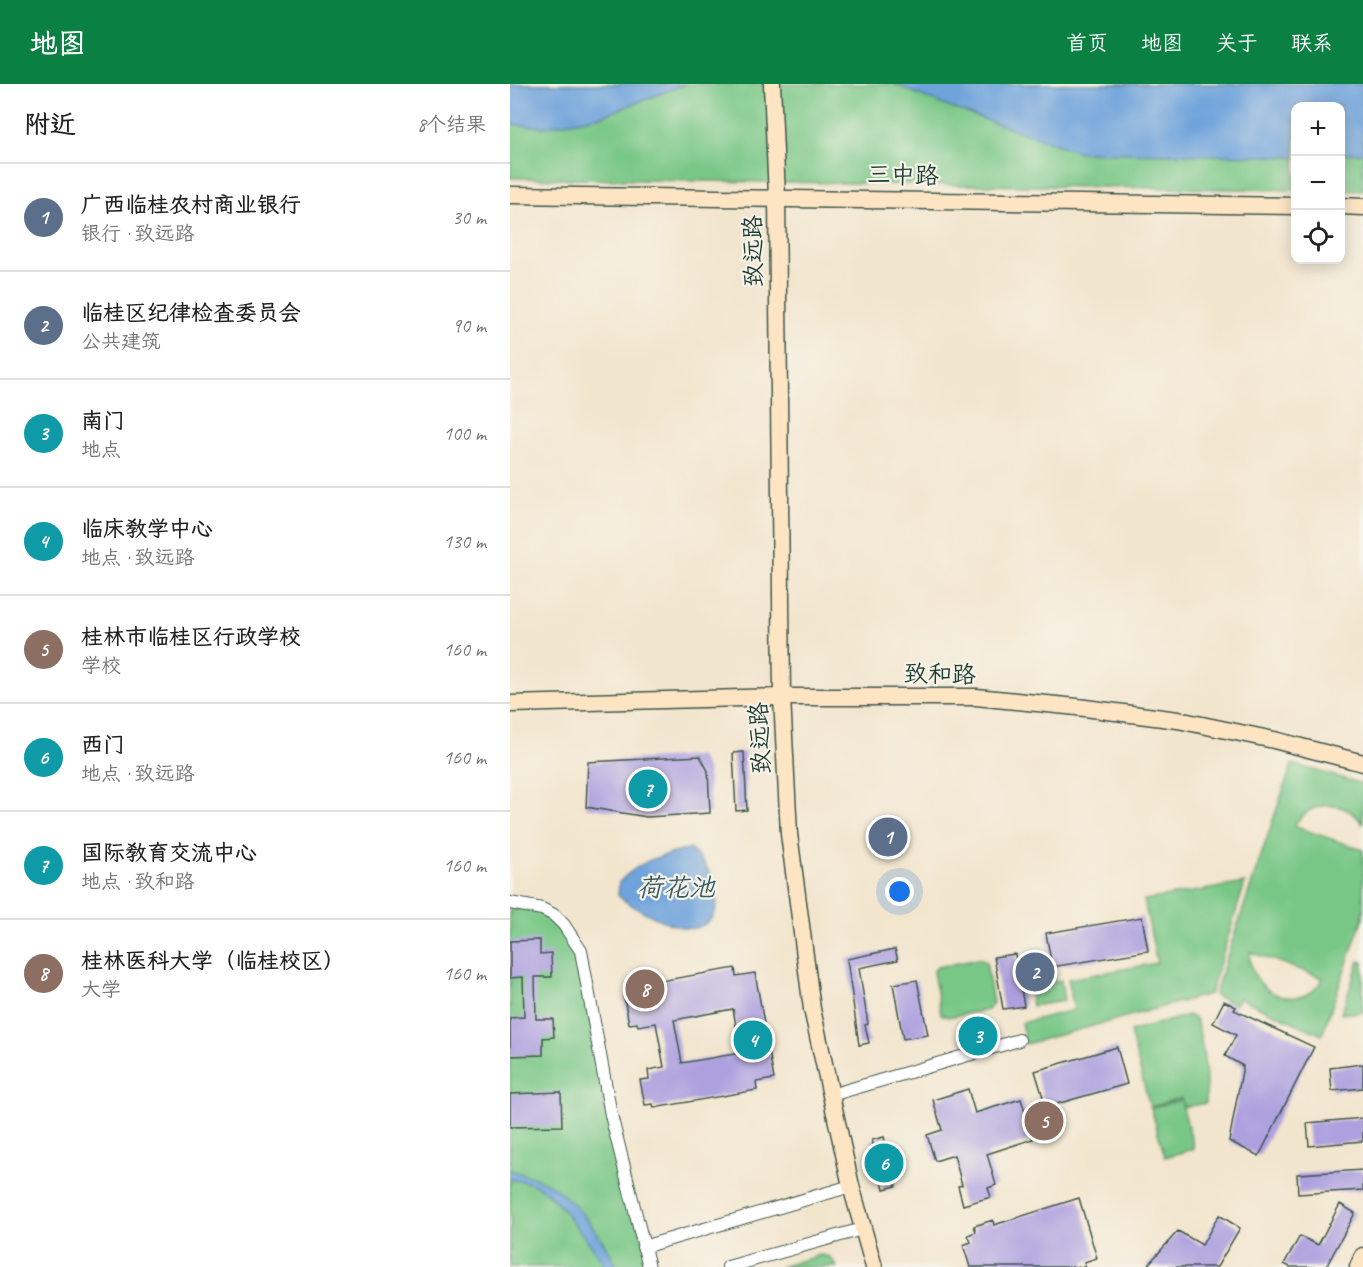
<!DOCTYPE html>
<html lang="zh">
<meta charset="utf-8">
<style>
:root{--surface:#fff;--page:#f6f6f6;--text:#222;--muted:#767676;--line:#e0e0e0;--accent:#0b8043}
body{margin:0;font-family:Caveat,"LXGW WenKai TC",sans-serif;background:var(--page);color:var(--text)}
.controls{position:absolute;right:18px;top:18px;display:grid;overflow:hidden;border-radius:12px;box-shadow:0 3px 15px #0003}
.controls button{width:54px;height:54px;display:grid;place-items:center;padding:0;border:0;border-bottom:2px solid var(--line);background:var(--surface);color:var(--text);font:30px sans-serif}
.you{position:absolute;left:390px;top:808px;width:21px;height:21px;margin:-15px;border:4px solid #fff;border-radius:50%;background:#1a73e8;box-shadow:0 0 0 9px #1a73e833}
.badge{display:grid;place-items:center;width:39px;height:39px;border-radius:50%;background:var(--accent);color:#fff;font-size:20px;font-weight:700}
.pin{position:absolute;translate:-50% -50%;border:3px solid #fff;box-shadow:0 2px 6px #0006}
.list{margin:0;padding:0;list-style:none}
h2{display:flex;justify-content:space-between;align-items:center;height:78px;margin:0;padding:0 24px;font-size:26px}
h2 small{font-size:20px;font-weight:400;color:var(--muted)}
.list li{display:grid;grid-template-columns:39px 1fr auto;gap:18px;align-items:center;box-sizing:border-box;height:108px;padding:0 24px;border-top:2px solid var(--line)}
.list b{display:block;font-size:22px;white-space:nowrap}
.list p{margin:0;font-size:20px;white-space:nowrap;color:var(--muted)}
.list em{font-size:20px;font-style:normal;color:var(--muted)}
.icon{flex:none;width:33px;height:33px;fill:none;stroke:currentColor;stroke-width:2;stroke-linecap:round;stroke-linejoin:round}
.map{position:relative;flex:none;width:853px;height:1183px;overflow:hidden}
header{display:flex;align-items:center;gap:36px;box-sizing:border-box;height:84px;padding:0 30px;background:var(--accent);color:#fff}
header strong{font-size:28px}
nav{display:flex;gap:33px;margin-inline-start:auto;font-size:21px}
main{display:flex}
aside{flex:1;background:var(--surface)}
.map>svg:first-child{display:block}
</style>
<header>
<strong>地图</strong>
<nav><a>首页</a><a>地图</a><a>关于</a><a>联系</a></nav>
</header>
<main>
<aside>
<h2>附近<small>8个结果</small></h2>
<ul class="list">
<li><span class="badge" style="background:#5c6f8a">1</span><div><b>广西临桂农村商业银行</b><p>银行 · 致远路</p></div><em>30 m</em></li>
<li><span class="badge" style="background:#5c6f8a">2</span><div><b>临桂区纪律检查委员会</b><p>公共建筑</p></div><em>90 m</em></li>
<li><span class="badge" style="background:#0f9aa8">3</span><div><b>南门</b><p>地点</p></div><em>100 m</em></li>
<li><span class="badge" style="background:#0f9aa8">4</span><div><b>临床教学中心</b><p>地点 · 致远路</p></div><em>130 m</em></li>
<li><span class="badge" style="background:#8d6e63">5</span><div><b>桂林市临桂区行政学校</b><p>学校</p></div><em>160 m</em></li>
<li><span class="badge" style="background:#0f9aa8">6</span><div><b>西门</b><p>地点 · 致远路</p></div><em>160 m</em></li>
<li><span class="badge" style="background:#0f9aa8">7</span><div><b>国际教育交流中心</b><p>地点 · 致和路</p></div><em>160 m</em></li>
<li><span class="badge" style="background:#8d6e63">8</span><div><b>桂林医科大学（临桂校区）</b><p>大学</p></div><em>160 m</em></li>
</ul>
</aside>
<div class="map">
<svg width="853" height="1183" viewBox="0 0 853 1183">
<rect width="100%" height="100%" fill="#f7f3e8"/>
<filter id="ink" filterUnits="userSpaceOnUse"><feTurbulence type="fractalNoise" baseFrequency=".0167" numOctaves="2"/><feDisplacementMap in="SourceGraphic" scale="12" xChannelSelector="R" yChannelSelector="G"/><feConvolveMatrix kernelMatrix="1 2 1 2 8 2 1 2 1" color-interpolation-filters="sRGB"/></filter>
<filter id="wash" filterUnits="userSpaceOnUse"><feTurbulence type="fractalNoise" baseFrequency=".008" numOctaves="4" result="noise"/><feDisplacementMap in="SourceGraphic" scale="24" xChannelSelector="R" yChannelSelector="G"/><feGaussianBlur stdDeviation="1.35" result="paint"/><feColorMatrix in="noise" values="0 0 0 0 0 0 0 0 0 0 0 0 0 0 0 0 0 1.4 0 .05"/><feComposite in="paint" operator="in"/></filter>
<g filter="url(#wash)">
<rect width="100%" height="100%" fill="#f2e5cd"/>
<!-- green -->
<path fill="#79c787" stroke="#4c825e" stroke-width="1.5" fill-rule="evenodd" d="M0,0H853V107L831,106L830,22H786L785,106L0,94Z
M782,680L853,700V740C836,715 800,715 784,742L853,766V833L812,951L729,914L725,920L704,911ZM740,868L813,894C792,933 736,908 740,868Z
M735,799L700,910L516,960L511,939L564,926L558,895L647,879L634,816Z
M0,819L32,825L63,853L139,1183H0Z
M469,875L476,878L483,919L478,926L438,933L431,930L423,888L427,883Z
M849,877L853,878V928L831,930Z
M551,896L554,917L522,922L519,901Z
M678,931L686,935C694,963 697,990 696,1019L674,1023L671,1014L640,1023L620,948Z
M671,1016L684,1065L655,1073L641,1024Z
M310,1171L320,1173L327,1183H270Z"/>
<!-- water -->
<path fill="#6ea3db" stroke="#467088" stroke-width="1.5" d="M0,0H176L92,32L34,43L0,40Z
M384,0H853V69L831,70L830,22H786L785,73L569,68L436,22Z
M180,765C184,769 189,773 193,778C208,798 217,837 185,844C169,848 122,823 108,812L109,798C132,775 149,772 180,765Z
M0,1086C14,1091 31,1094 43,1103C67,1119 96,1157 107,1183H94C88,1168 77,1156 67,1144C48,1120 33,1095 0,1096Z"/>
<g id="blocks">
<!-- building -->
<path fill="#ada0df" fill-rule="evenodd" d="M234,668L237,726L226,727L223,669Z
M190,672L198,687L200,729L137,733L76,723L78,678Z
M632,833L638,867L542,883L536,849Z
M30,856V870L41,869L42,893H25L26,935H43L44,953L33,954V971L0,972V934L14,933L13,893L0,894V857Z
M385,865L388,876L349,884L358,940L355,941L359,959L349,961L337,875Z
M505,870L514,922L493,925L484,873Z
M225,884L226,892L245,889L264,995L246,998L247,1006L144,1024L143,1020L135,1021L130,996L139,995L138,986L154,983L146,939L128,942L127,939L119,940L114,913L123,912L121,902ZM223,925L231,969L172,979L164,936Z
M407,896L418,951L393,955L383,900Z
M714,917L726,923L724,926L804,963L749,1072L719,1057L733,982L715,972L726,951L703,939Z
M485,945L486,954L451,959L450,950Z
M607,963L617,1000L536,1023L525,987Z
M853,980V1004L822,1007L820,984Z
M458,1005L465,1029L511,1015L523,1055L477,1070L486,1101L478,1104L481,1113L453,1121L448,1102L452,1101L444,1071L425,1077L417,1051L432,1046L423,1016Z
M51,1008L52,1042L0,1043V1010Z
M853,1034V1057L799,1062L797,1039Z
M374,1053L386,1102L374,1105L362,1056Z
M853,1086V1106L788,1110L787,1090Z
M569,1114L587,1174L574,1178L575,1183H460L453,1161L461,1158L458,1151L466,1148L464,1142L483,1136L484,1141Z
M830,1120L845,1129L816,1183H780L774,1180L790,1152L808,1161Z
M709,1131L730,1144L707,1183H636L668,1147L692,1161Z"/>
</g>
</g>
<g filter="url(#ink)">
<use href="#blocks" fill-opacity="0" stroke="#3f564b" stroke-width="1.5"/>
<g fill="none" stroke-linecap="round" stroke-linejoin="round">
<defs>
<path id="street" d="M0,819L32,825L44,831L54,841L71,867L101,1031L139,1183
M321,1011L509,956
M133,1163L341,1102
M218,1183L352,1145"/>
<path id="secondary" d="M262,0L267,113L272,613L279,750L302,925L341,1102L364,1183
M0,111L786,122
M830,122L853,123
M0,620L272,613H466L567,623L668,636L764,656L853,679
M848,1183L853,1172"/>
</defs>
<!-- street casing -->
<use href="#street" stroke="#3f564b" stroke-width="14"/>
<!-- secondary casing -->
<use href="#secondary" stroke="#3f564b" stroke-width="19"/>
<!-- street -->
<use href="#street" stroke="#fff" stroke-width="12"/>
<!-- secondary -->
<use href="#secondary" stroke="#fde5c4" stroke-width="16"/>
</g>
</g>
<g text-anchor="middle" stroke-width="4.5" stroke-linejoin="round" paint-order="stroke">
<!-- street labels -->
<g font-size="24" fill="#1f3d34" stroke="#f7f3e8">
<text transform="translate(393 91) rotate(1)" y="8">三中路</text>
<text transform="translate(243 167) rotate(-91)" y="8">致远路</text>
<text transform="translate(430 590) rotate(1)" y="8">致和路</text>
<text transform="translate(250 654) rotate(-93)" y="8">致远路</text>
</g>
<!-- water labels -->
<g font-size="26" font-style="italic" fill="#375c66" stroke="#f7f3e8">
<text x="166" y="812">荷花池</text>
</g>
</g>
</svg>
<div class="controls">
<button>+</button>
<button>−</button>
<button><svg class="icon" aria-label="locate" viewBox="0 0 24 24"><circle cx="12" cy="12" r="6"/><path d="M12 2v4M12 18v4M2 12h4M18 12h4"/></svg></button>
</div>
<div class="you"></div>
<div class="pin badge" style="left:378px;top:753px;background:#5c6f8a">1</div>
<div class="pin badge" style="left:525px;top:888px;background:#5c6f8a">2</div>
<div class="pin badge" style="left:468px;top:952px;background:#0f9aa8">3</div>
<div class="pin badge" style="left:243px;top:956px;background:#0f9aa8">4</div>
<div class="pin badge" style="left:534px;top:1037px;background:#8d6e63">5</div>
<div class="pin badge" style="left:374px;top:1079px;background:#0f9aa8">6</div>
<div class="pin badge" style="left:138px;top:705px;background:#0f9aa8">7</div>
<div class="pin badge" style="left:135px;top:905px;background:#8d6e63">8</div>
</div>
</main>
